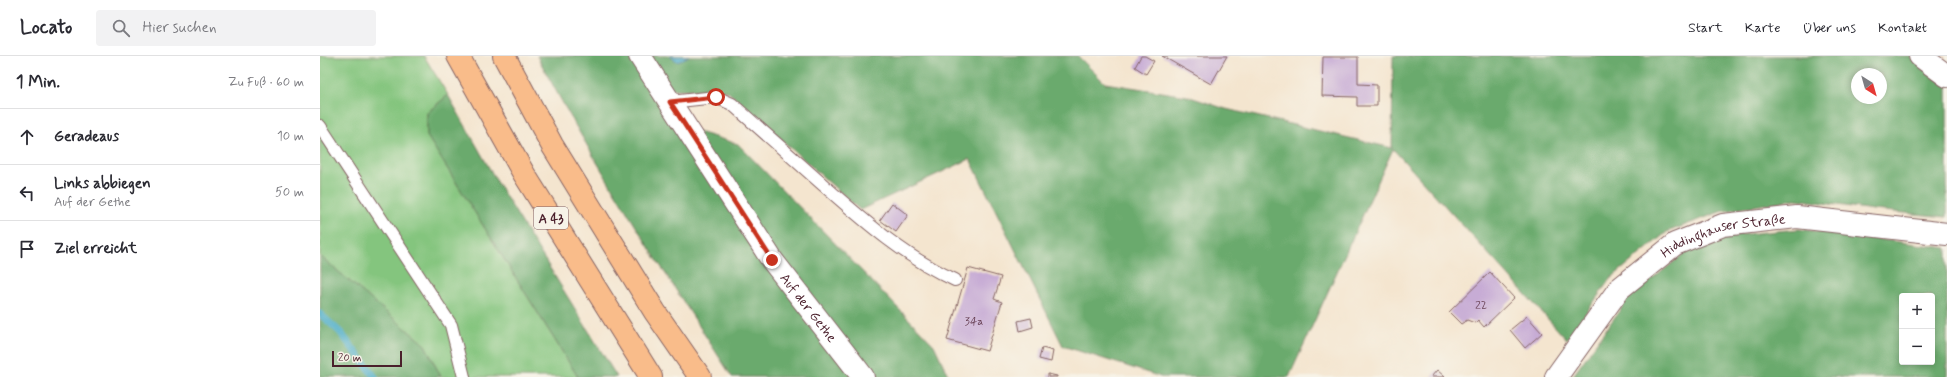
<!DOCTYPE html>
<html lang="de">
<meta charset="utf-8">
<style>
:root{--surface:#fff;--page:#f2f2f3;--text:#2b2b33;--muted:#7c7c81;--line:#e1e1e2}
body{margin:0;font-family:Mynerve,sans-serif;background:var(--page);color:var(--text)}
.controls{position:absolute;right:12px;bottom:12px;display:grid;overflow:hidden;border-radius:4px;box-shadow:0 2px 6px #0003}
.controls button{width:36px;height:36px;display:grid;place-items:center;padding:0;border:0;border-bottom:1px solid var(--line);background:var(--surface);color:var(--text);font:20px sans-serif}
.compass{position:absolute;left:1531px;top:12px;width:36px;height:36px;border-radius:50%;background:var(--surface);box-shadow:0 2px 6px #0003;rotate:143deg}
.scale{position:absolute;left:12px;bottom:10px;width:70px;box-sizing:border-box;padding-left:4px;border:2px solid #4a1f2b;border-top:0;font-size:11px;line-height:14px;white-space:nowrap;color:#4a1f2b;-webkit-text-stroke:3px #f7f3e8;paint-order:stroke}
.stop{position:absolute;width:12px;height:12px;margin:-9px;border:3px solid #c8321e;border-radius:50%;background:#fff}
.stop.end{background:#c8321e;border-color:#fff;box-shadow:0 1px 4px #0008}
.list{margin:0;padding:0;list-style:none}
h2{display:flex;justify-content:space-between;align-items:center;height:52px;margin:0;padding:0 16px;font-size:17px}
h2 small{font-size:13px;font-weight:400;color:var(--muted)}
.list li{display:grid;grid-template-columns:26px 1fr auto;gap:12px;align-items:center;box-sizing:border-box;height:56px;padding:0 16px;border-top:1px solid var(--line)}
.list b{display:block;font-size:15px;white-space:nowrap}
.list p{margin:0;font-size:13px;white-space:nowrap;color:var(--muted)}
.list em{font-size:13px;font-style:normal;color:var(--muted)}
.icon{flex:none;width:22px;height:22px;fill:none;stroke:currentColor;stroke-width:2;stroke-linecap:round;stroke-linejoin:round}
.map{position:relative;flex:none;width:1627px;height:321px;overflow:hidden}
header{display:flex;align-items:center;gap:24px;box-sizing:border-box;height:56px;padding:0 20px;background:var(--surface);border-bottom:1px solid var(--line)}
header strong{font-size:19px}
nav{display:flex;gap:22px;margin-inline-start:auto;font-size:14px}
.search{width:280px;height:36px;background:var(--page);display:flex;align-items:center;gap:10px;box-sizing:border-box;padding:0 14px;border-radius:4px;color:var(--muted);font-size:15px}
main{display:flex}
aside{flex:1;background:var(--surface)}
.map>svg:first-child{display:block}
</style>
<header>
<strong>Locato</strong>
<div class="search"><svg class="icon" aria-label="search" viewBox="0 0 24 24"><circle cx="10" cy="10" r="6"/><path d="M15 15l6 6"/></svg>Hier suchen</div>
<nav><a>Start</a><a>Karte</a><a>Über uns</a><a>Kontakt</a></nav>
</header>
<main>
<aside>
<h2>1 Min.<small>Zu Fuß · 60 m</small></h2>
<ul class="list">
<li><svg class="icon" aria-label="ahead" viewBox="0 0 24 24"><path d="M12 20V5M6 11l6-6 6 6"/></svg><div><b>Geradeaus</b></div><em>10 m</em></li>
<li><svg class="icon" aria-label="left" viewBox="0 0 24 24"><path d="M17 20v-9H6M10 6l-5 5 5 5"/></svg><div><b>Links abbiegen</b><p>Auf der Gethe</p></div><em>50 m</em></li>
<li><svg class="icon" aria-label="arrive" viewBox="0 0 24 24"><path d="M6 21V4h12l-3 4 3 4H6"/></svg><div><b>Ziel erreicht</b></div></li>
</ul>
</aside>
<div class="map">
<svg width="1627" height="321" viewBox="0 0 1627 321">
<rect width="100%" height="100%" fill="#f7f3e8"/>
<filter id="ink" filterUnits="userSpaceOnUse"><feTurbulence type="fractalNoise" baseFrequency=".025" numOctaves="2"/><feDisplacementMap in="SourceGraphic" scale="8" xChannelSelector="R" yChannelSelector="G"/><feConvolveMatrix kernelMatrix="1 2 1 2 8 2 1 2 1" color-interpolation-filters="sRGB"/></filter>
<filter id="wash" filterUnits="userSpaceOnUse"><feTurbulence type="fractalNoise" baseFrequency=".012" numOctaves="4" result="noise"/><feDisplacementMap in="SourceGraphic" scale="16" xChannelSelector="R" yChannelSelector="G"/><feGaussianBlur stdDeviation="0.9" result="paint"/><feColorMatrix in="noise" values="0 0 0 0 0 0 0 0 0 0 0 0 0 0 0 0 0 1.4 0 .05"/><feComposite in="paint" operator="in"/></filter>
<g filter="url(#wash)">
<rect width="100%" height="100%" fill="#f4e5cf"/>
<!-- green -->
<path fill="#84c57e" stroke="#677254" d="M0,0H104L128,39L107,57V80L258,321H121L105,289L0,200Z"/>
<!-- forest -->
<path fill="#6baa6d" stroke="#5a644c" fill-rule="evenodd" d="M217,0H312L358,70L418,88L614,289L629,321H412C344,216 276,111 217,0Z
M325,0H758L785,27L867,40L906,53L1072,92L1073,0H1590L1627,27V161L1553,154L1475,143L1400,156L1347,176L1290,223L1247,284L1073,93L969,321H841L743,290L650,103L540,154L407,35L347,33ZM1537,18H1561V42H1537Z
M128,39L180,131L297,321H258L107,80V57Z
M1479,173L1627,192V321H1252L1307,244L1362,199L1405,180ZM1582,240H1612V306H1582Z
M0,200L105,289L121,321H0Z"/>
<!-- water -->
<path fill="#48acc7" stroke="#496679" d="M349,0H369L358,6Z"/>
<g fill="none" stroke-linecap="round" stroke-linejoin="round">
<!-- stream -->
<path stroke="#48acc7" stroke-width="7" d="M0,258L20,276L55,321"/>
</g>
<g id="blocks">
<!-- building -->
<path fill="#c7acd5" d="M821,0H825L834,5L826,18L815,11Z
M842,0H907L891,28Z
M1003,1H1038V28L1057,29V50H1037V41L1002,40Z
M572,147L588,159L576,176L560,164Z
M648,212L681,221L674,243L682,246L667,295L627,284Z
M1170,216L1194,242L1164,271L1158,264L1155,267L1147,264L1141,268L1129,256Z
M1207,260L1222,277L1205,292L1190,274Z
M711,262L713,271L700,275L698,265Z
M722,292L733,295L731,306L719,303Z
M1117,314L1125,321H1111Z
M728,318L737,320V321H728Z"/>
</g>
</g>
<g filter="url(#ink)">
<use href="#blocks" fill-opacity="0" stroke="#866464" stroke-width="1"/>
<g fill="none" stroke-linecap="round" stroke-linejoin="round">
<defs>
<path id="service" d="M350,46L396,41L412,48C442,75 472,101 501,127C542,163 584,201 635,224
M0,70L131,269L144,321"/>
<g id="minor">
<path id="s1" d="M320,0L452,204L543,321"/>
<path d="M1600,0L1627,20"/>
</g>
<g id="tertiary">
<path id="s2" d="M1236,321L1299,233L1355,188L1403,169L1477,161L1627,178"/>
</g>
<path id="motorway" d="M138,0L204,118L331,321
M184,0L232,89L335,256L380,321"/>
</defs>
<!-- service casing -->
<use href="#service" stroke="#866464" stroke-width="14"/>
<!-- minor casing -->
<use href="#minor" stroke="#866464" stroke-width="24"/>
<!-- tertiary casing -->
<use href="#tertiary" stroke="#866464" stroke-width="24"/>
<!-- motorway casing -->
<use href="#motorway" stroke="#866464" stroke-width="24"/>
<!-- service -->
<use href="#service" stroke="#fff" stroke-width="12"/>
<!-- minor -->
<use href="#minor" stroke="#fff" stroke-width="22"/>
<!-- tertiary -->
<use href="#tertiary" stroke="#fff" stroke-width="22"/>
<!-- motorway -->
<use href="#motorway" stroke="#f9bc8a" stroke-width="22"/>
</g>
</g>
<g fill="none" stroke-linecap="round" stroke-linejoin="round" filter="url(#ink)">
<!-- route -->
<path stroke="#c8321e" stroke-width="5" d="M396,41L350,46L452,204"/>
</g>
<g text-anchor="middle" stroke-width="3" stroke-linejoin="round" paint-order="stroke">
<!-- number labels -->
<g font-size="12" fill="#694256">
<text x="1161" y="253">22</text>
<text x="654" y="269">34a</text>
</g>
<!-- shield labels -->
<rect fill="#f7f3e8" stroke="#7e5f64" stroke-width="1" x="214" y="151" width="34" height="22" rx="3"/>
<g font-size="13" font-weight="bold" fill="#4a1f2b">
<text x="231" y="167">A 43</text>
</g>
<!-- street labels -->
<g font-size="14" fill="#4a1f2b" stroke="#f7f3e8">
<text dy="5" stroke="none"><textPath href="#s2" startOffset="229">Hiddinghauser Straße</textPath></text>
<text dy="5" stroke="none"><textPath href="#s1" startOffset="303">Auf der Gethe</textPath></text>
</g>
</g>
</svg>
<div class="controls">
<button>+</button>
<button>−</button>
</div>
<svg class="compass" viewBox="-18 -18 36 36"><path d="M0-13l5 13h-10z" fill="#e53935"/><path d="M0 13l5-13h-10z" fill="#7c7c81"/></svg>
<div class="scale">20 m</div>
<div class="stop" style="left:396px;top:41px"></div>
<div class="stop end" style="left:452px;top:204px"></div>
</div>
</main>
